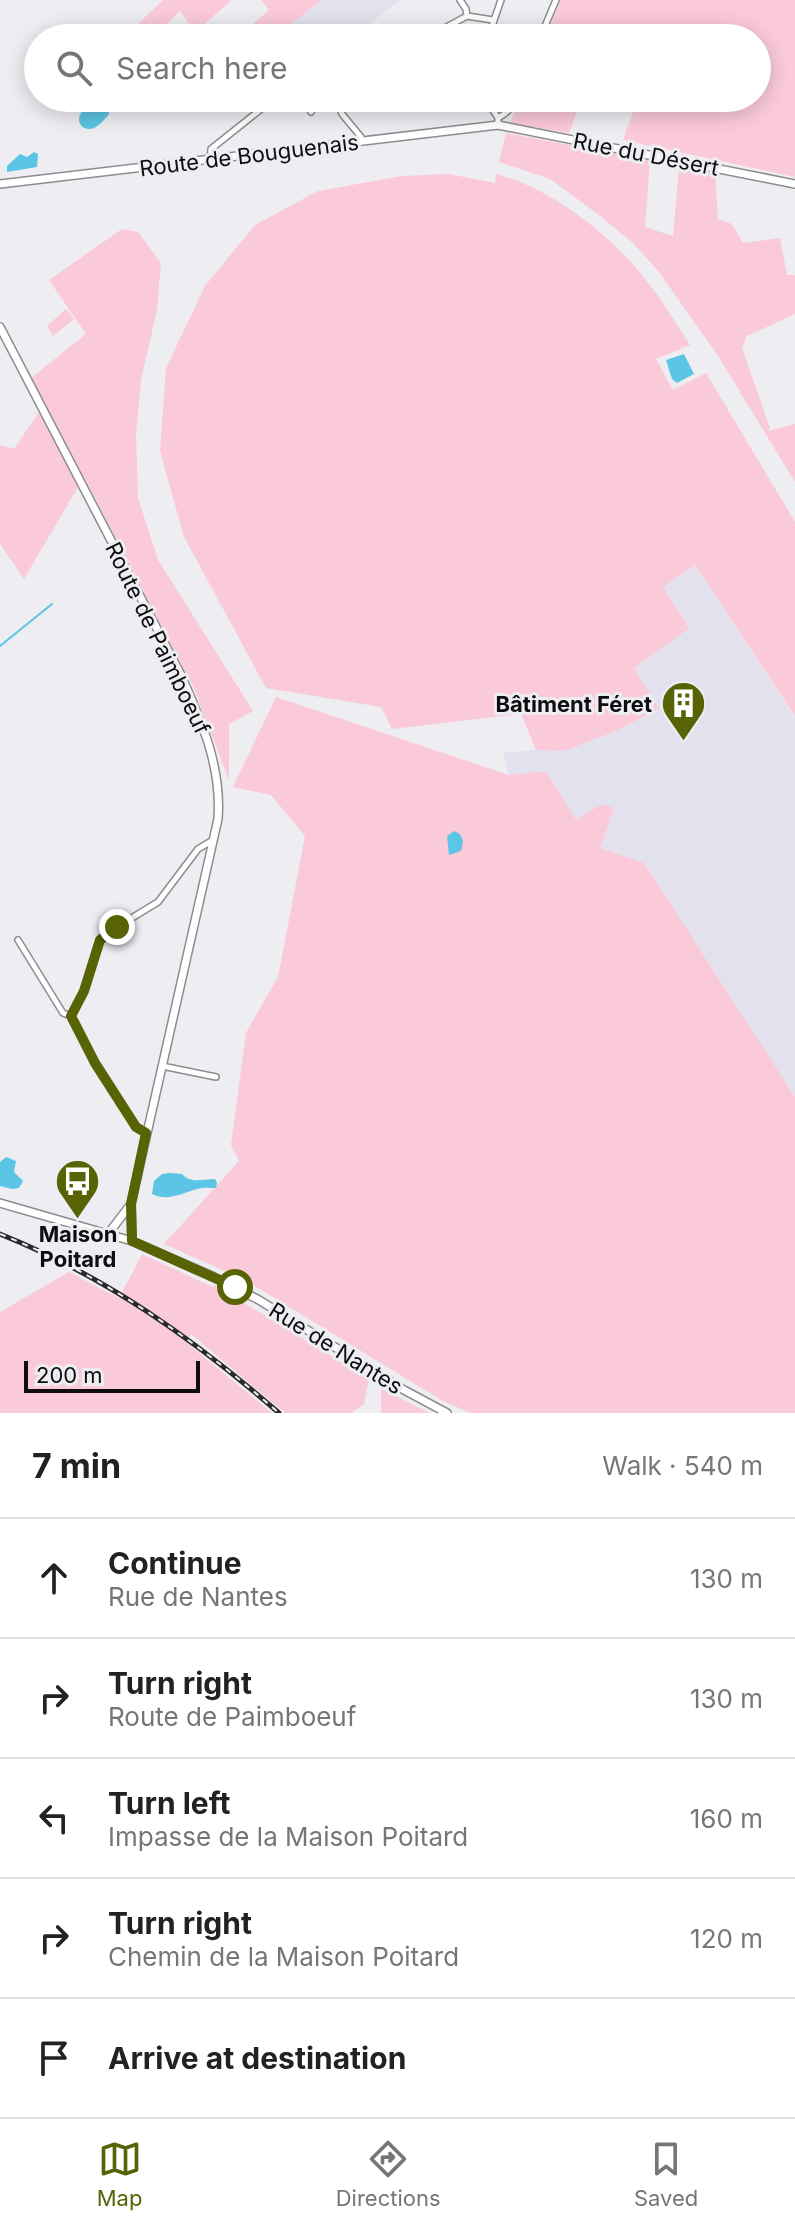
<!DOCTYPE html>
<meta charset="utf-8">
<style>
:root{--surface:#fff;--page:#f2f2f2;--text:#222;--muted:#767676;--line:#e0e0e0;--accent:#576304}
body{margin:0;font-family:Inter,sans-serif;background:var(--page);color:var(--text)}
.scale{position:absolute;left:24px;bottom:20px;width:176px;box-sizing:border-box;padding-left:8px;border:4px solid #0e0d0f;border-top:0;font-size:22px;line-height:28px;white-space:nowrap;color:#0e0d0f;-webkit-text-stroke:6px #ededf2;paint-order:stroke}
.stop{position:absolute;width:24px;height:24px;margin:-18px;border:6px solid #576304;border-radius:50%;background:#fff}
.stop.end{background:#576304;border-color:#fff;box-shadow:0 2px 8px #0008}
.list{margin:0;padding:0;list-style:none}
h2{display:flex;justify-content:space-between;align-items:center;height:104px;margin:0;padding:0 32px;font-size:34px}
h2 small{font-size:26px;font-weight:400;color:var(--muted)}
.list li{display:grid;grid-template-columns:52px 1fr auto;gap:24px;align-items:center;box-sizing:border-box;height:120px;padding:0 32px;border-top:2px solid var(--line)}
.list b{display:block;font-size:30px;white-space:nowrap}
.list p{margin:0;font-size:26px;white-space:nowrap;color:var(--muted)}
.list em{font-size:26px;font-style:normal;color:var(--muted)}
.icon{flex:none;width:44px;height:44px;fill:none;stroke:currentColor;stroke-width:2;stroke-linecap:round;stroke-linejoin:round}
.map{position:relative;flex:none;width:795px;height:1413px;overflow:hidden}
.search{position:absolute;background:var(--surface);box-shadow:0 4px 20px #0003;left:24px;right:24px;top:24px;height:88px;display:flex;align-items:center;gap:20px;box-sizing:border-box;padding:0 28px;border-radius:44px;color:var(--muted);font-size:30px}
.sheet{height:704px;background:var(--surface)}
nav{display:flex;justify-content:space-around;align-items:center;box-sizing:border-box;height:112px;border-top:2px solid var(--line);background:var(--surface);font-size:22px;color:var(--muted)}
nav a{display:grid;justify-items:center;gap:4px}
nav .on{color:var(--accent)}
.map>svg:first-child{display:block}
</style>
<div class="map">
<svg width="795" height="1413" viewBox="0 0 795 1413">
<rect width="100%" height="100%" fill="#ededf2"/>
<!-- built -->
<path fill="#e2e1ed" d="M322,0H400L350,38H272Z
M695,565L793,715H795V1097L644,863L600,848L602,804L576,820L546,771L509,775L503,753L536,750L564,751L618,730L658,710L634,668L647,657L663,586Z"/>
<!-- green -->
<path fill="#fbcad9" d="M163,0H232L195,32L180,11L165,26L164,38H123Z
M261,0H322L272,38H249L245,31L269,10Z
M561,0H795V177L623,140L634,109L601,98H757V38H545Z
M521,98H582L569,133L510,123Z
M506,133L650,160L645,227L673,236L679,167L715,172L718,219L732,224L743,243L780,238L787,275H795V314L747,336L742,348L770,428L767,431L795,424V482L718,356L659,272L633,243L599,215L550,179L499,162Z
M449,174L495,183L496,174C552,188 614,237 649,284C664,303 677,325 690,345L656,359L673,390L706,373L795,522V715H794L695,565L663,587L689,628L634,668L659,709L618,730L564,751L536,750L521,714L392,729L381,707L266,688L184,537L160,451L166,368L205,286L255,225L318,191L402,176Z
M122,229L138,232L161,263L157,310L141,380L136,436L138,498L158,560L253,711L229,724V780L193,686L84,477L24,579L0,544V445L14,449L45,403L31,378L86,334L49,280Z
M66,309L74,319L53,336L47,326Z
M276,697L509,775L546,771L576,820L602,804L614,808L600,848L644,863L795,1097V1413H470L441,1400L245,1280L164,1244L239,1161L231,1145L246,1033L278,977L305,836L271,795L233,787Z
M142,1254L213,1287L215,1285L369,1379L364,1404L351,1413H285L191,1334L187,1343L272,1413H0V1312L69,1272L119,1298Z
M381,1388L429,1413H381Z"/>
<!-- water -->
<path fill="#5cc4e4" d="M96,99C105,99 109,106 109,114C105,119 100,125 94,128C84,132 75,123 81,113C84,107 91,103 96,99Z
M34,152L38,154L37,167L7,172V166L20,154L27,157Z
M684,354L694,374L677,383L672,379L666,360Z
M454,831L460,834L463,841L461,851L449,855L447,836Z
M6,1157L16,1161L14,1172L23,1181L19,1188L12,1189L0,1186V1162Z
M170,1173L182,1174C191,1184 202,1179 215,1179L217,1183L216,1188C210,1188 203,1187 197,1189C182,1193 168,1202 152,1194L154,1181L162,1174Z"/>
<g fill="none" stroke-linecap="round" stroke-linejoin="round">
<!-- stream -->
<path stroke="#5cc4e4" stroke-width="2" d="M0,646L52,604"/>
<defs>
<path id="street" d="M460,0L466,9L467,16
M426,38L467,16L493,20
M488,38L501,0
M540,38L556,0
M337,98L342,114L361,137L362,141
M485,98L498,118V125
M311,112L315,103L322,98
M498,118C508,113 511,108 515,98
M210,159L211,149L275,98
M18,940L63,1013L71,1016L95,1063L136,1127L146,1133
M71,1016L84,991L100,940L117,927L158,902L198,849L213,840
M162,1066L216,1077"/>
<path id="secondary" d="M0,184L498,125L795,184
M0,327L180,673C201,720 222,766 218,819L131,1204L132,1241
M0,1203L132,1241L210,1275L259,1300L404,1390L447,1413
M108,1234L131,1204"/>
</defs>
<!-- street casing -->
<use href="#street" stroke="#8c8c91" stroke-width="8"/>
<!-- secondary casing -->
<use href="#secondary" stroke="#8c8c91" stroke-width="10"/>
<!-- street -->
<use href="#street" stroke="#fff" stroke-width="5"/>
<!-- secondary -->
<use href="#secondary" stroke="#fff" stroke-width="7"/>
<defs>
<path id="rail" d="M0,1234C105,1276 194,1339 279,1413"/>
</defs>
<!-- rail casing -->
<use href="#rail" stroke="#2a292b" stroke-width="5"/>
<!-- rail -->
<use href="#rail" stroke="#ededf2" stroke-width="2" stroke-dasharray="6" stroke-linecap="butt"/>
</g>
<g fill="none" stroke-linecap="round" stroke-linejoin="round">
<!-- route -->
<path stroke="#576304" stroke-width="10" d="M117,927L100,940L84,991L71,1016L95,1063L136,1127L146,1133L131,1204L132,1241L235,1287"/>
</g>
<!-- icons -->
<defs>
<symbol id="building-pin" viewBox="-11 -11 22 30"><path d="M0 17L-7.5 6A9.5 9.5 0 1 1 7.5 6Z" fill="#576304" stroke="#ededf2"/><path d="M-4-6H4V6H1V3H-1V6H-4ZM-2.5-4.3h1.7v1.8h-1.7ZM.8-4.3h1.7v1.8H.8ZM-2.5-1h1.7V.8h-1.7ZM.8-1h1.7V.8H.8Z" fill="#fff"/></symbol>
<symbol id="bus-pin" viewBox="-11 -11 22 30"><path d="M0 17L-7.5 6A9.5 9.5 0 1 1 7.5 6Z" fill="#576304" stroke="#ededf2"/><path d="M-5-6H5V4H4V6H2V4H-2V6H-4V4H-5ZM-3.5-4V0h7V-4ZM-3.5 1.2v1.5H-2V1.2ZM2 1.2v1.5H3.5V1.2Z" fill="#fff"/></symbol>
</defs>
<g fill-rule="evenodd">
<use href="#building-pin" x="658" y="678" width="51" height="69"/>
<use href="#bus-pin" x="52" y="1156" width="51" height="69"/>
</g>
<g text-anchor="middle" stroke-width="6" stroke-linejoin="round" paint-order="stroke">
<!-- street labels -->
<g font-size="22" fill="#0e0d0f" stroke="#ededf2">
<text transform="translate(646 154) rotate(11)" y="8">Rue du Désert</text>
<text transform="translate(249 155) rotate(-7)" y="8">Route de Bouguenais</text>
<text transform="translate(158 638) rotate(64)" y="8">Route de Paimboeuf</text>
<text transform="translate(336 1348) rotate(32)" y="8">Rue de Nantes</text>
</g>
<!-- poi labels -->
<g font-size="22" font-weight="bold" fill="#0e0d0f" stroke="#ededf2" text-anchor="end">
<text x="652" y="712">Bâtiment Féret</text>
<text x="78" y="1242" text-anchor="middle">Maison<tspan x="78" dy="25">Poitard</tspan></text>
</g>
</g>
</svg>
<div class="scale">200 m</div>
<div class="stop" style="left:235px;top:1287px"></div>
<div class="stop end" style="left:117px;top:927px"></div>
<div class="search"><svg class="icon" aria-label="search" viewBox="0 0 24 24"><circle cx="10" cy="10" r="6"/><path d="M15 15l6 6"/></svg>Search here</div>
</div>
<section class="sheet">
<h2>7 min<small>Walk · 540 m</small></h2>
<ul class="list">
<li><svg class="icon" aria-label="ahead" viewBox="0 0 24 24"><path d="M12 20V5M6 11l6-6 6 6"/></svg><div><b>Continue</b><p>Rue de Nantes</p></div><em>130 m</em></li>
<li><svg class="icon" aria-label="right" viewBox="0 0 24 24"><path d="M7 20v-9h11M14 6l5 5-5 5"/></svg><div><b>Turn right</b><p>Route de Paimboeuf</p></div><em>130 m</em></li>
<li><svg class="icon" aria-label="left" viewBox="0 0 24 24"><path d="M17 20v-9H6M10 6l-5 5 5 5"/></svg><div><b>Turn left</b><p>Impasse de la Maison Poitard</p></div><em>160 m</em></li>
<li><svg class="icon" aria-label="right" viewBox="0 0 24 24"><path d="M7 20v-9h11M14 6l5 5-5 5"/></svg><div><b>Turn right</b><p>Chemin de la Maison Poitard</p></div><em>120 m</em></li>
<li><svg class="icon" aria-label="arrive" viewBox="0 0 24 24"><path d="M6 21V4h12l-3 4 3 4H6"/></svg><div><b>Arrive at destination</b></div></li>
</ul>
</section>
<nav>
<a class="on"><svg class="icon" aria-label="map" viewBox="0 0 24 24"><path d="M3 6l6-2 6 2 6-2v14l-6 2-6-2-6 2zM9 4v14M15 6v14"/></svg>Map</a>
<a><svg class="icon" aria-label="directions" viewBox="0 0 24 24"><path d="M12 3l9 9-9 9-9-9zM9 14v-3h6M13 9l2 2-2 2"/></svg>Directions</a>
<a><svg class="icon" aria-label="saved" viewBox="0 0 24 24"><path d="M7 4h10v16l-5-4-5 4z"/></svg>Saved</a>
</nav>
